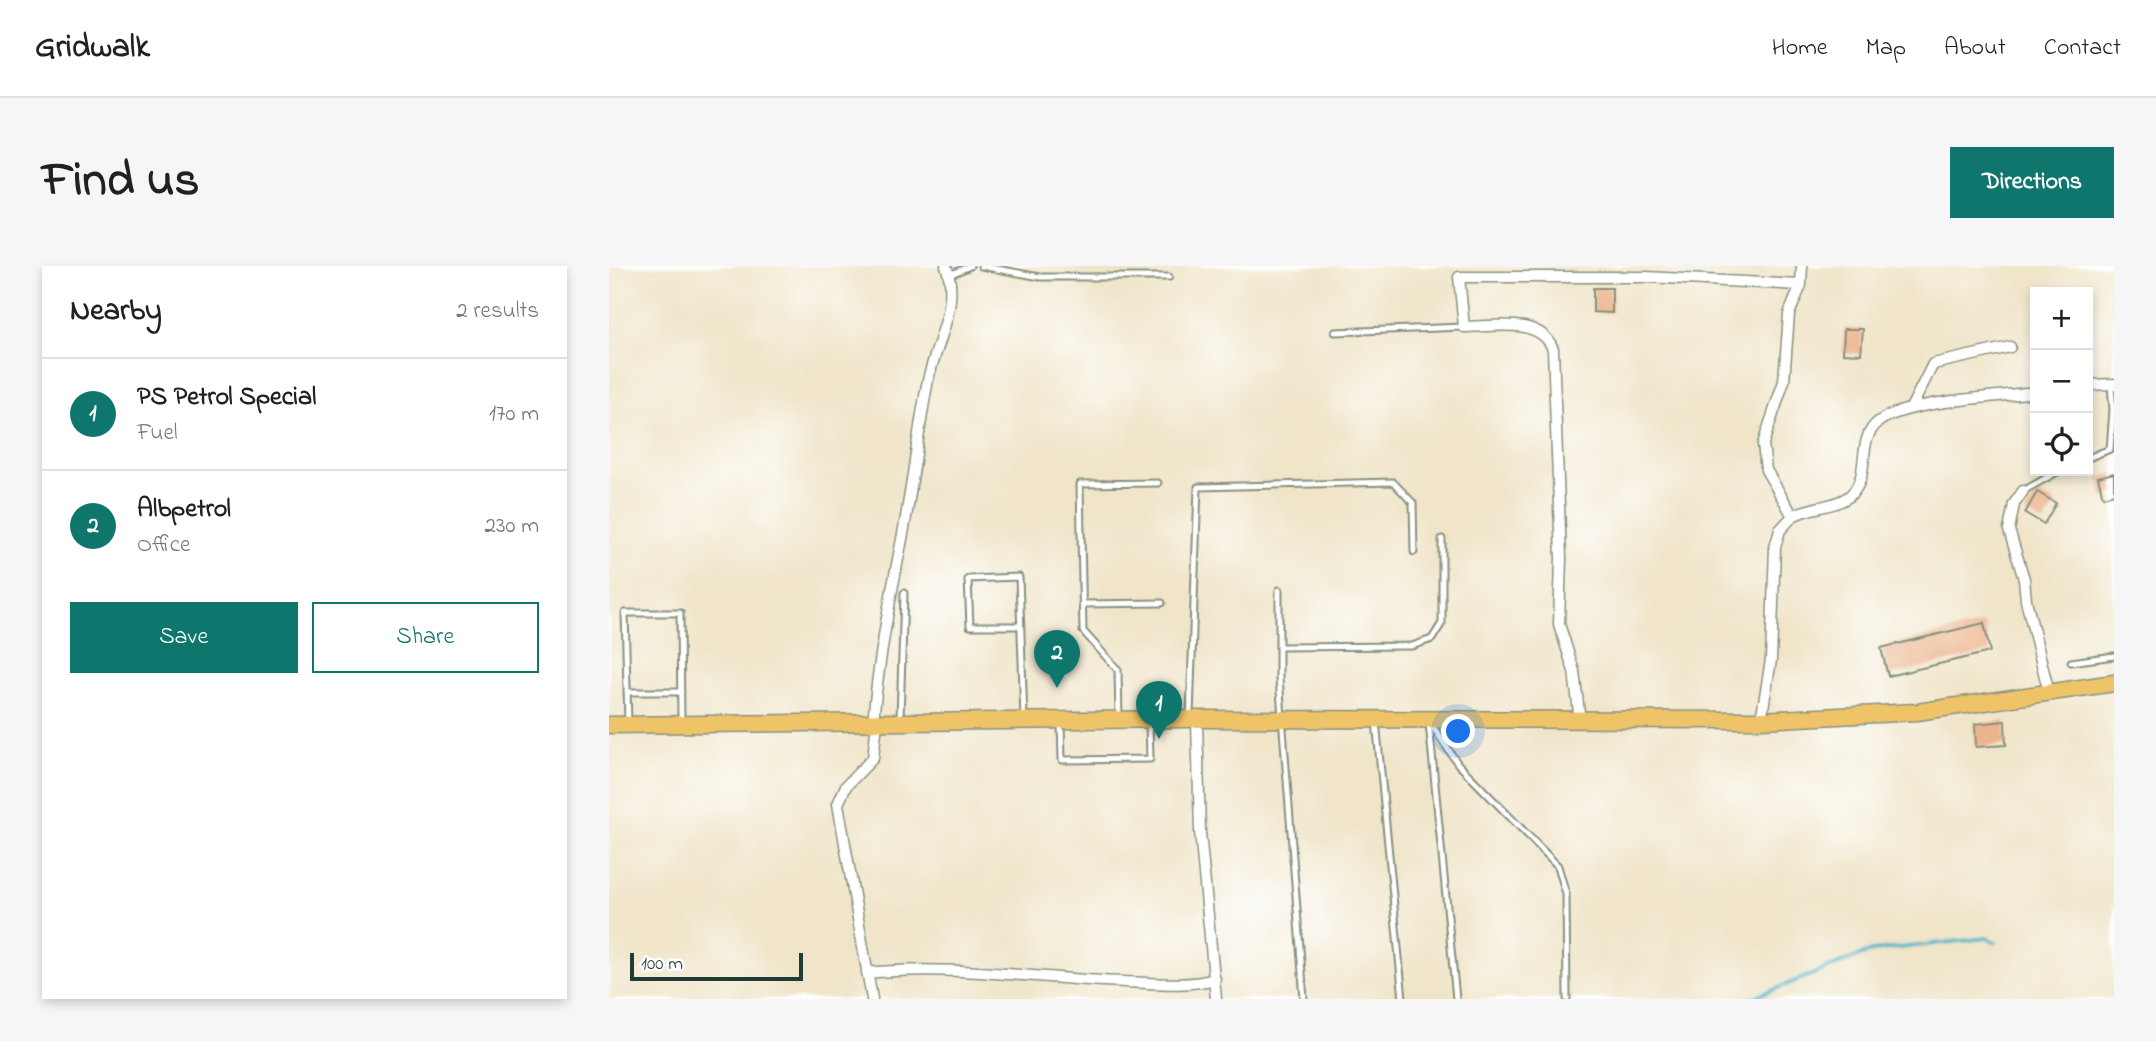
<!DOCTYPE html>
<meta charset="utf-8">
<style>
:root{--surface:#fff;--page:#f6f6f6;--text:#202124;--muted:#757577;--line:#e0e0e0;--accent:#0f766e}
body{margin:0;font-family:"Indie Flower",sans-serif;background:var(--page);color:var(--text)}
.controls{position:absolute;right:21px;top:21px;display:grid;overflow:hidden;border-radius:0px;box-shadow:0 4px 10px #0003}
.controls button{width:63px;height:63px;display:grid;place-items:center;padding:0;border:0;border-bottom:2px solid var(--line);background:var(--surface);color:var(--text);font:35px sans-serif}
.scale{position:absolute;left:21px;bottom:18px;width:173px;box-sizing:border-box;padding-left:7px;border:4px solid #1f3d34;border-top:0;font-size:19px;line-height:24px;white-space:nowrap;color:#1f3d34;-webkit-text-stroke:5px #fff;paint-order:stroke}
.you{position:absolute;left:850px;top:466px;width:24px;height:24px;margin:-18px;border:5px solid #fff;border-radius:50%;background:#1a73e8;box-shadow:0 0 0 10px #1a73e833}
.badge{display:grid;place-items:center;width:46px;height:46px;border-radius:50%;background:var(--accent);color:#fff;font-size:23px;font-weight:700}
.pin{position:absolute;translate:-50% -58px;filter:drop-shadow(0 2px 4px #0008)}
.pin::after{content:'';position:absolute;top:37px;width:24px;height:21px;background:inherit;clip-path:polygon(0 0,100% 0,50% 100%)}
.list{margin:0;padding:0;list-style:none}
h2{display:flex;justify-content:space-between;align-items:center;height:91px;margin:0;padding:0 28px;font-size:30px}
h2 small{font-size:23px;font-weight:400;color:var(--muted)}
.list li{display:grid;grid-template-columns:46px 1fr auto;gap:21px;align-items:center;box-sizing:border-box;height:112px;padding:0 28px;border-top:2px solid var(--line)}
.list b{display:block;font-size:26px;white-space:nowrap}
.list p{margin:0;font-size:23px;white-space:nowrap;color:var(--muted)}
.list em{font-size:23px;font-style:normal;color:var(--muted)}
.actions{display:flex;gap:14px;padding:21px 28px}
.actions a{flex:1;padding:16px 0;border:2px solid var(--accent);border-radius:0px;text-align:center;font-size:24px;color:var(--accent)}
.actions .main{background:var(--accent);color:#fff}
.icon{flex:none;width:38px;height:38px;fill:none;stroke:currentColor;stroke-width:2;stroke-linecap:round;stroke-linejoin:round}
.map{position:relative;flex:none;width:1505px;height:733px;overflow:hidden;border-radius:0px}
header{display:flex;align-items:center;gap:42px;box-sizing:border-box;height:98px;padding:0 35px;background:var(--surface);border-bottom:2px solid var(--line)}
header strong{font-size:33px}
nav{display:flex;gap:38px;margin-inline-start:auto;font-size:24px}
.intro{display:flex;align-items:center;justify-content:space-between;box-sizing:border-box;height:168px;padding:0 42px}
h1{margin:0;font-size:49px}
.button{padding:18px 32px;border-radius:0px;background:var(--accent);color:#fff;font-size:24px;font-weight:700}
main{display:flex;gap:42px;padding:0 42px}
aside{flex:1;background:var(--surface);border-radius:0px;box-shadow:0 4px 10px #0003}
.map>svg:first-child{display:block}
</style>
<header>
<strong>Gridwalk</strong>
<nav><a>Home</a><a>Map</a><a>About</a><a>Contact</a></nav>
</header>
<div class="intro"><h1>Find us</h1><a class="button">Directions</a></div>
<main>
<aside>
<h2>Nearby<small>2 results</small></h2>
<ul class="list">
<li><span class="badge">1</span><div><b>PS Petrol Special</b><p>Fuel</p></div><em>170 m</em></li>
<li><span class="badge">2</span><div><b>Albpetrol</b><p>Office</p></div><em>230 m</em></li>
</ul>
<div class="actions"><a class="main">Save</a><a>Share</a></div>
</aside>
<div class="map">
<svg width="1505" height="733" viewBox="0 0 1505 733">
<rect width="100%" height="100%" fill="#fff"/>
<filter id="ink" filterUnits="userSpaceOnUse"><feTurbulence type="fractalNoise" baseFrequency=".0143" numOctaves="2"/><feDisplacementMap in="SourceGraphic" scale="14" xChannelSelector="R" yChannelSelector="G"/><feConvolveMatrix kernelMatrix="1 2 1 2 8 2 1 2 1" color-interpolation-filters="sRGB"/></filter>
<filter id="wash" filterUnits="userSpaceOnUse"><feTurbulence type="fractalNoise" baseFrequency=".00686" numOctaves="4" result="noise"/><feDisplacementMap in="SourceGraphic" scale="28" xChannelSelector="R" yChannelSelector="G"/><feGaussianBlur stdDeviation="1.57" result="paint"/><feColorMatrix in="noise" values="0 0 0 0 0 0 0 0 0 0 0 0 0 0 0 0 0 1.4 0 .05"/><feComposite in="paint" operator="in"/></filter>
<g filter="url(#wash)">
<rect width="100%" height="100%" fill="#f0e5c9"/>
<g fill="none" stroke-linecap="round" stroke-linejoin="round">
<!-- stream -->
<path stroke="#4bb4c9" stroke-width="3.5" d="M1141,733L1263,685L1378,672L1387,676"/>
</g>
<g id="blocks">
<!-- building -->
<path fill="#ecb48c" d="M984,22H1003V47L984,46Z
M1235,63H1254L1252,88L1234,87Z
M1505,207V228L1494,231L1489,211Z
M1428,226L1447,237L1435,258L1416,247Z
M1375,357L1381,386L1279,410L1272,382Z
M1396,455L1397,479L1367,481L1366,458Z"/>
</g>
</g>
<g filter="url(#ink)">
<use href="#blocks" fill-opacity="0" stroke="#88917e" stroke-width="2"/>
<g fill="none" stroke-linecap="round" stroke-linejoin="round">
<defs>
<path id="lane" d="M372,0L431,11H560
M340,9L361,0
M726,66L855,61
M1479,192L1501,183L1504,144L1502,119
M1414,225L1450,205
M670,324V412L695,733
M473,338L553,337
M411,360H361L359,313L410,311L415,453
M670,381L803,380L823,373L833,357V273
M1462,396L1505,390
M18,426H72
M581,450L589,221L784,216L804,237L805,286
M291,453L295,327
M510,453L509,404L474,365L471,218L549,217
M767,455L794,733
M452,456L453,494L541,493L540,456
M19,457L16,347H71L72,456
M820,457L847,733
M822,458L849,498L949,600L957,628L958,733"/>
<path id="street" d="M1479,119L1505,118
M1302,142L1324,98L1401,81
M1414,225L1405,238L1400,264L1415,313L1417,334L1440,427
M1184,250C1201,240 1224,242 1239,231C1263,213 1247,179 1266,159C1288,135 1391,131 1426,126
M1152,454L1162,394L1166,281L1171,264L1184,250L1157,204L1154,178L1175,115L1180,48L1192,19L1193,0
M588,455L591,566L607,733
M971,455L965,405L950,358L952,292L944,83C931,50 883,61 855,61L850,11H1037L1192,19
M264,457C269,396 280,338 292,278C303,225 308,172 318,119C325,80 352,39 337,0
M258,707C344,698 430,713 515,716C546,717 576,721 606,713
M263,733L229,538L237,520L264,492L268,457"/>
<path id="primary" d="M0,459L580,453L1152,454L1308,446L1505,417"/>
</defs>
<!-- lane casing -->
<use href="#lane" stroke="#88917e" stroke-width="9"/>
<!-- street casing -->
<use href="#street" stroke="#88917e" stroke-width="13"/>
<!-- primary casing -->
<use href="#primary" stroke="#88917e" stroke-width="19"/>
<!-- lane -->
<use href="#lane" stroke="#fff" stroke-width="5"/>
<!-- street -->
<use href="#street" stroke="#fff" stroke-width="10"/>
<!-- primary -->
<use href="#primary" stroke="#efc469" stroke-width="16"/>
</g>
</g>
</svg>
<div class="controls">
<button>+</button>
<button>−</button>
<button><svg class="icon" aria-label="locate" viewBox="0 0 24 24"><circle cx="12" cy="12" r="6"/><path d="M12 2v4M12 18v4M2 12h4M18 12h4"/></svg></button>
</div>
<div class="scale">100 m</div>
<div class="you"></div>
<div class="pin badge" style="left:550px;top:473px">1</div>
<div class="pin badge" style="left:448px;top:422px">2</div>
</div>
</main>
